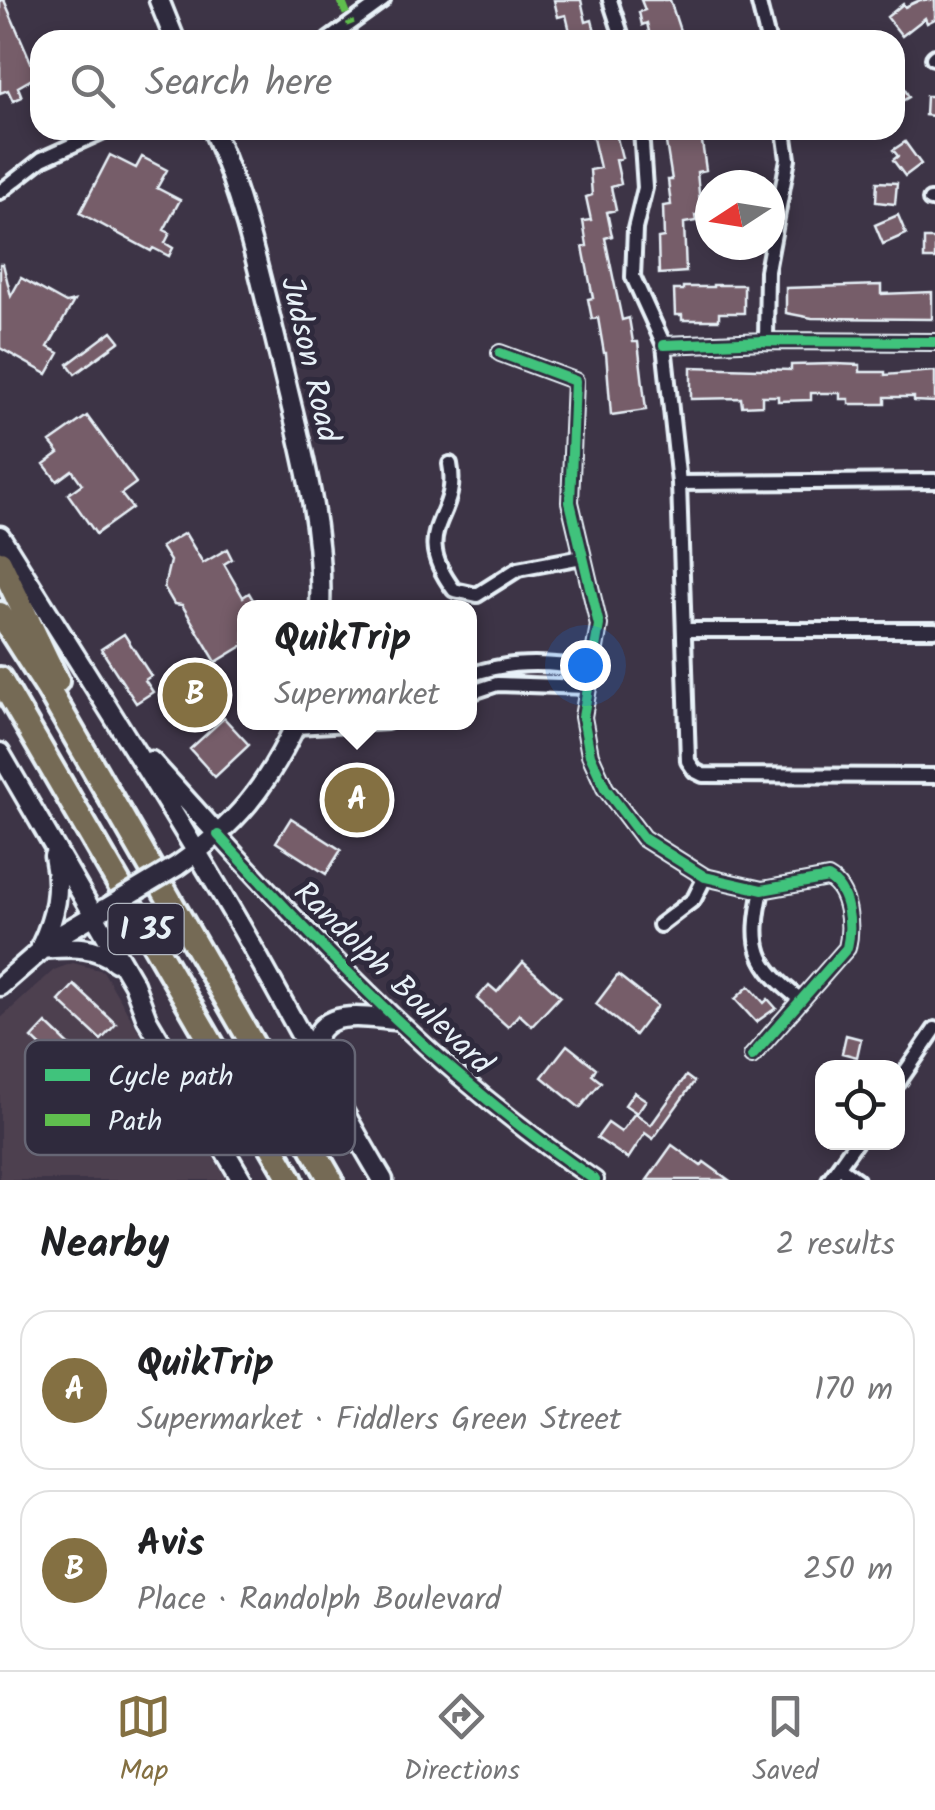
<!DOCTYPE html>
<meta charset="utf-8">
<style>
:root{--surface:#fff;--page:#f2f2f2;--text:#202124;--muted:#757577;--line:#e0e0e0;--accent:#847042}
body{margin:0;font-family:Kalam,sans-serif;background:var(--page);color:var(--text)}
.controls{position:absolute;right:30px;bottom:30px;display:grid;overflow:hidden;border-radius:20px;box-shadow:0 5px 15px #0003}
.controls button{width:90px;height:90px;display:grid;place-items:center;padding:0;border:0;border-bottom:2px solid var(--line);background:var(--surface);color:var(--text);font:50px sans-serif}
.compass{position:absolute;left:695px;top:170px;width:90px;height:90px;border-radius:50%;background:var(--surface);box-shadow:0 5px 15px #0003;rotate:258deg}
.you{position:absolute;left:585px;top:665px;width:35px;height:35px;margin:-25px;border:8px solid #fff;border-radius:50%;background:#1a73e8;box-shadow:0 0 0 15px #1a73e833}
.badge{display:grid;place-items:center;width:65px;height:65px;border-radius:50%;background:var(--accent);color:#fff;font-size:32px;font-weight:700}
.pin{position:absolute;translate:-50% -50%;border:5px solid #fff;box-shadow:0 2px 10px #0006}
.popup{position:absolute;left:237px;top:600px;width:240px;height:130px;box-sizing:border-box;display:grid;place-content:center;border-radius:20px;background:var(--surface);filter:drop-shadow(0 2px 8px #0005);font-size:32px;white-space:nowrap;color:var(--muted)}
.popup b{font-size:38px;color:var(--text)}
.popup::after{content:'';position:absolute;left:50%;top:100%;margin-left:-20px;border:20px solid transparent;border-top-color:var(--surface)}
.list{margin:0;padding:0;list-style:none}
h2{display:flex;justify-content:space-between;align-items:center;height:130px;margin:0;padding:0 40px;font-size:42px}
h2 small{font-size:32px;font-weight:400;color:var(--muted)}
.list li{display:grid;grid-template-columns:65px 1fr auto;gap:30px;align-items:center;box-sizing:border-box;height:160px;margin:0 20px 20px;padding:0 20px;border:2px solid var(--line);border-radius:30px}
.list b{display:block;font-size:38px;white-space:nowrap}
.list p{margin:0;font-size:32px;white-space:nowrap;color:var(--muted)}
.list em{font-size:32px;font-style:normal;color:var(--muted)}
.icon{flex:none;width:55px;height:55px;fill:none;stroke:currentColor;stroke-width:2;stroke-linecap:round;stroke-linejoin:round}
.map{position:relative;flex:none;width:935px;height:1180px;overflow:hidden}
.search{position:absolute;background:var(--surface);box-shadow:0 5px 15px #0003;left:30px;right:30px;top:30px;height:110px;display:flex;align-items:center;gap:25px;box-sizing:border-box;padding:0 35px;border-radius:30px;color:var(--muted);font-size:38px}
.sheet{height:490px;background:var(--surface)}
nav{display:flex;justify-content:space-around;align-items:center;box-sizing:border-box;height:140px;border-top:2px solid var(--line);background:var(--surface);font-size:28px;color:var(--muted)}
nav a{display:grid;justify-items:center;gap:5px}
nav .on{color:var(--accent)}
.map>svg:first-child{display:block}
</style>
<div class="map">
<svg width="935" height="1180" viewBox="0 0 935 1180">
<rect width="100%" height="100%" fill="#3d3446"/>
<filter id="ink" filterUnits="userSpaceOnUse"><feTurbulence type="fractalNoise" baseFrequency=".01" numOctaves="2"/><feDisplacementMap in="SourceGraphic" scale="20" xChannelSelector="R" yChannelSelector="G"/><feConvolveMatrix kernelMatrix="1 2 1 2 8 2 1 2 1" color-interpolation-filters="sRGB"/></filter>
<g filter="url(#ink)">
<!-- built -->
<path fill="#4e4050" d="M73,963L103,971L227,1180H0V1019L54,970Z"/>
<!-- building -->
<path fill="#765d69" stroke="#e8f1f8" stroke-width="2.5" d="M0,0H4L37,76L18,87L22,97L13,101L8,90L0,93Z
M554,0H581L586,22L592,20L597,40H572L566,15L558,17Z
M641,0H670L683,40H651L647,23L642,25L639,12L645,10Z
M920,0H935V19L927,23L925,18L902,36L887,17L903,4L905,7Z
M895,72L909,97L895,105Z
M926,96H935V116L925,115Z
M591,130H615L622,158L616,160L621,184L611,187L616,210L607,212L612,236L605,238L622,320L629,318L633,342H638L646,410L611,415L606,353H604L598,318L592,319L588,299L593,298L583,247L587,246L583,221L591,220L586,197L592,195L590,170L600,168Z
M664,130H699L702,142L706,170L697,172L701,214L695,215L696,221L684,223L686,272L659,274L658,238L664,237L663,206L671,205L668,180H672Z
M905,142L921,164L905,176L893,160L898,156L893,150Z
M110,155L136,168L142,157L167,170L157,188L180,200L164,230L170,233L165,243L173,248L169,256L153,248L151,251L80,213Z
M877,182L897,183L895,204L876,202Z
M898,215L906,234L883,244L875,225Z
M924,239H935V259H924Z
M0,264H3L11,296L21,278L66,303L74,301L48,347L59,353L47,374L0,348Z
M713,285H744V313H719V320H682V315H675L674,290H683V287H713Z
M881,285V294L932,292V319L812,318L786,313V288Z
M112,331L120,341L75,374L68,364Z
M835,364L860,365V372H885V375L935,371V402L914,401V397H885V404H849V399H840V393H811V400L778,401V396H762V405L742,406L741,398L691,399V367L791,370V365Z
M87,416L136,483L121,494L132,508L96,534L68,494L82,484L72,470L57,481L44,464L59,453L50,442Z
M185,533L203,563L227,549L232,559L224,564L243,597L249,593L258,608H244V645L216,662L182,605L174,604L164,587L170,561L161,547Z
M124,634L151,676L145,680L153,692L136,703L101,649Z
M186,678L191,684L197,678L217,700L200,716L194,710L192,713L174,690Z
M224,718L249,745L215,777L190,749Z
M362,775L382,788L358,826L338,813L344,804L340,802L345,789L353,781L357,784Z
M291,818L341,850L326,874L276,842Z
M523,962L560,996L532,1026L519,1014L508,1027L477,999L489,985L497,992Z
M618,975L657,1006L635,1035L596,1004Z
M74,985L116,1024L101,1040L59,1001Z
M749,986L764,1003L768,999L776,1008L756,1022L735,999Z
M46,1023L81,1056L67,1071L32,1038Z
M846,1035L861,1039L857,1057L842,1053Z
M567,1045L596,1068L592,1075L601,1082L580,1108L542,1077Z
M686,1076L694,1082L653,1139L645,1133L628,1159L597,1138L608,1123L621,1132L635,1113L651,1125Z
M634,1092L646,1100L637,1113L625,1105Z
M672,1145L701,1166L704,1162L729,1180H647Z"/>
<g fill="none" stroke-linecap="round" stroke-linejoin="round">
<defs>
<path id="minor" d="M610,0L623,40
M758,0L768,40
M328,40L383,0
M933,58L935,56
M641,130L645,188L635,229L633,277L664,345L679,483L688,761L695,771L703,775L935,776
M0,192L42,159L106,130
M930,200H935
M766,341L767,271L788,159L784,130
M664,345L766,341L935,342
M500,353L575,381L570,502L599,625L583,717L590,755L605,788L643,838L705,877L762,890L828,878C850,890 852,927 847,948L752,1056
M450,464C461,520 407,527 454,590L477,595L518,569L582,557
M679,483L935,481
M684,630H935
M470,675C509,660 551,662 592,670
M470,693L497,684L588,687
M295,727L387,722
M762,890C750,946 755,965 801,1000
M660,925L694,899L705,877
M898,1083L935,1029
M839,1167L857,1180
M829,1180L856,1142"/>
<path id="tertiary" d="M218,835C335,964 449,1081 595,1180"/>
<path id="secondary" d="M159,0L175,40
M213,130C245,203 261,281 280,358C299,440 324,523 320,608
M0,536C81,666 164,794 241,927C289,1011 333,1097 383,1180
M0,753L134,984L147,1019L242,1180
M151,761L218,835
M177,866C237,824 266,788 297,722
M41,946C56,915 61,889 54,856
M42,949C70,947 94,944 116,962
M0,986L55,938L104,909
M314,1062C310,1006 356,1017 394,1020"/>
<path id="motorway" d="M0,562L57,681
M0,614L48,689L331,1180
M0,679L291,1180"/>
</defs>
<!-- minor casing -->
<use href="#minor" stroke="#e8f1f8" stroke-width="20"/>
<!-- tertiary casing -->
<use href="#tertiary" stroke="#e8f1f8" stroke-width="22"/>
<!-- secondary casing -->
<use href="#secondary" stroke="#e8f1f8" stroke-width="25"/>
<!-- motorway casing -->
<use href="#motorway" stroke="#e8f1f8" stroke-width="30"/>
<!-- minor -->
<use href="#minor" stroke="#2f2a3d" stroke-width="12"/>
<!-- tertiary -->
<use href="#tertiary" stroke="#2f2a3d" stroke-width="15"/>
<!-- secondary -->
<use href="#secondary" stroke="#2f2a3d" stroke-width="18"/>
<!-- motorway -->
<use href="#motorway" stroke="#756a55" stroke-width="22"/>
<defs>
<path id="secondary-bridge" d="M107,908L177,866"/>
</defs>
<!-- secondary-bridge casing -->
<use href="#secondary-bridge" stroke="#e8f1f8" stroke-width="25" stroke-linecap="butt"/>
<!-- secondary-bridge -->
<use href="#secondary-bridge" stroke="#2f2a3d" stroke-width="18"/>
<!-- quiet -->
<path stroke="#5fbe4e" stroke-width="8" stroke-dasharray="15 8" stroke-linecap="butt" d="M341,0L351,25"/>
<defs>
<path id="cycleway" d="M664,345L766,341L935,342
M500,353L575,381L570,502L599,625L583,717L590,755L605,788L643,838L705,877L762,890L828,878C850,890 852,927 847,948L752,1056
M218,835C335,964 449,1081 595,1180"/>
</defs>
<!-- cycleway casing -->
<use href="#cycleway" stroke="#2f2a3d" stroke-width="16"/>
<!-- cycleway -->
<use href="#cycleway" stroke="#40c37c" stroke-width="10"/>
</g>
</g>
<g text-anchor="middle" stroke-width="10" stroke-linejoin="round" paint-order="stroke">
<!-- shield labels -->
<rect fill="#2f2a3d" stroke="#b0b5c0" stroke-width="2.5" x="108.5" y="904" width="75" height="50" rx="8"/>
<g font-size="30" font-weight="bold" fill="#e8f1f8">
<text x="146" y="939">I 35</text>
</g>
<!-- street labels -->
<g font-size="32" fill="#e8f1f8" stroke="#2f2a3d">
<text transform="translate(311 359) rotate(77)" y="11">Judson Road</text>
<text transform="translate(394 977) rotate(44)" y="11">Randolph Boulevard</text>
</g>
</g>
<!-- legend -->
<rect x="25" y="1040" width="330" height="115" rx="15" fill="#2f2a3d" stroke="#666675" stroke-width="2.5"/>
<rect x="45" y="1069" width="45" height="12" fill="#40c37c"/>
<rect x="45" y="1114" width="45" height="12" fill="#5fbe4e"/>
<g font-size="28" fill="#e8f1f8">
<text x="108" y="1085">Cycle path</text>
<text x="108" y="1130">Path</text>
</g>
</svg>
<div class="controls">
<button><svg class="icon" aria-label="locate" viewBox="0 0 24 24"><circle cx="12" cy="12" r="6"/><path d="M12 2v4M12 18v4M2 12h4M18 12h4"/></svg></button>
</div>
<svg class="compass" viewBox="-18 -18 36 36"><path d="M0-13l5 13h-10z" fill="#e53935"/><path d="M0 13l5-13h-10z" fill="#757577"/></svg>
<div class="you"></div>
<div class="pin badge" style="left:357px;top:800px">A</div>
<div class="popup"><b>QuikTrip</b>Supermarket</div>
<div class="pin badge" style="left:195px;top:695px">B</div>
<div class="search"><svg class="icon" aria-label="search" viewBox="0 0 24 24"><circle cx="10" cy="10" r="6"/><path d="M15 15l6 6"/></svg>Search here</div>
</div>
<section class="sheet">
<h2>Nearby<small>2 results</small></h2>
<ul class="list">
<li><span class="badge">A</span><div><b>QuikTrip</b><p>Supermarket · Fiddlers Green Street</p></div><em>170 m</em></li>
<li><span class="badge">B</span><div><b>Avis</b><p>Place · Randolph Boulevard</p></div><em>250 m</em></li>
</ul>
</section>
<nav>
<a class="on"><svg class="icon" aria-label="map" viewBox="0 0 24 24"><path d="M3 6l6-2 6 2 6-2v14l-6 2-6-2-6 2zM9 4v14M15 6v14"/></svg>Map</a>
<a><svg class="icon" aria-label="directions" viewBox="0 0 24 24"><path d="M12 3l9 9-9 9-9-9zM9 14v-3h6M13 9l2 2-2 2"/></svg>Directions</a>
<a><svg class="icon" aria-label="saved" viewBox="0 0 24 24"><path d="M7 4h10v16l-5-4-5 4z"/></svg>Saved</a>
</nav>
